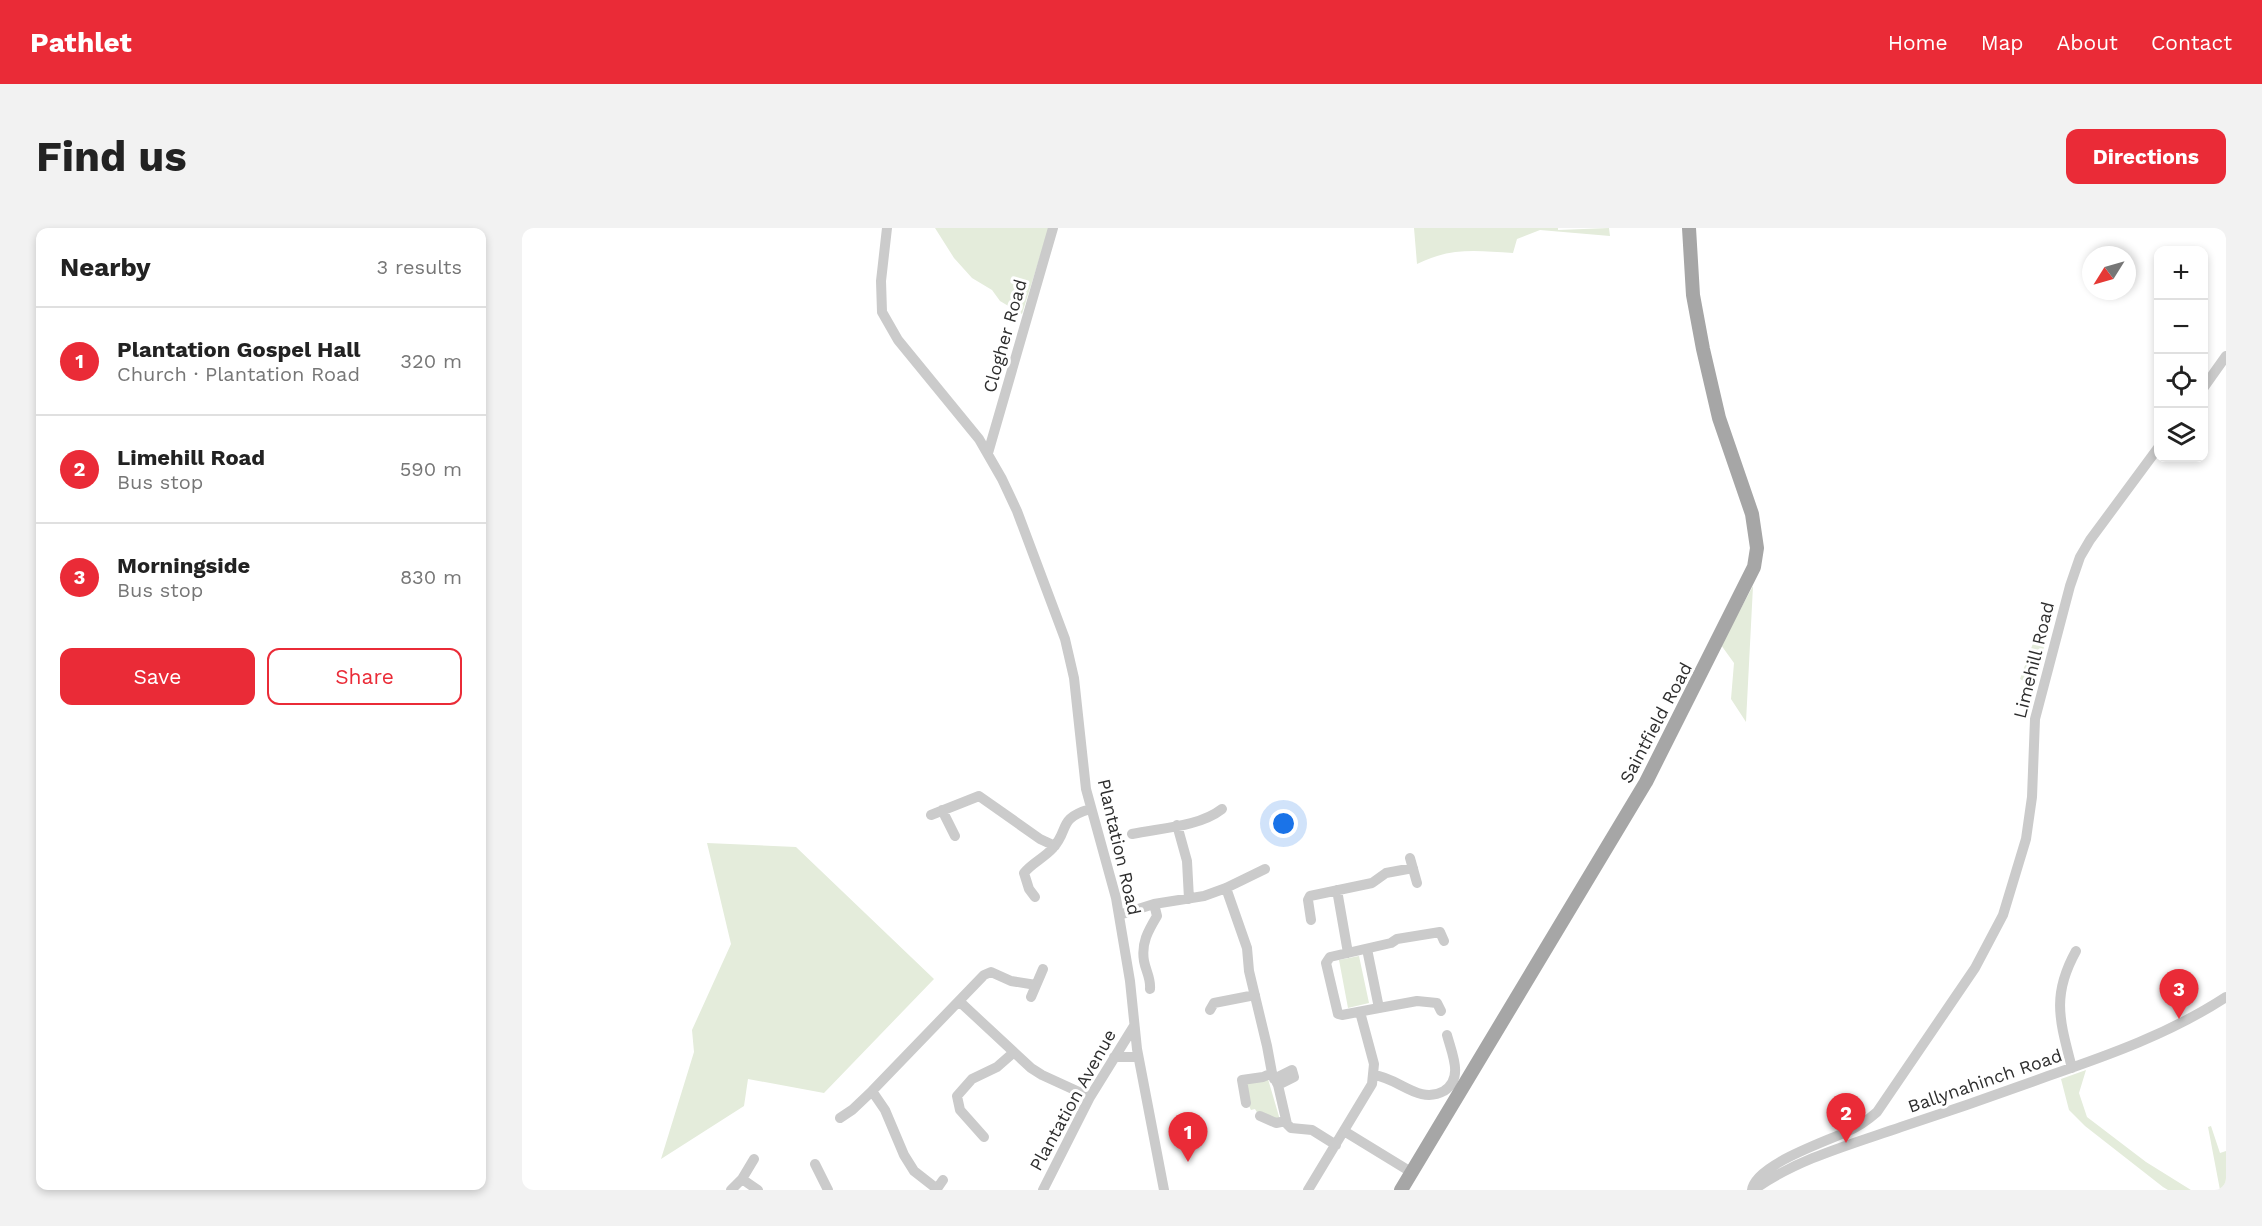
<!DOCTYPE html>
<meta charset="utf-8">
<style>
:root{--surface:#fff;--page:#f2f2f2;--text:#222;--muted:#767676;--line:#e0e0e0;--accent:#ea2b37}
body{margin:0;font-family:"Work Sans",sans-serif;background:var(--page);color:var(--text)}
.controls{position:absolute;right:18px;top:18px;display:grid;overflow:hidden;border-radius:12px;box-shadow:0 3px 9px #0003}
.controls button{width:54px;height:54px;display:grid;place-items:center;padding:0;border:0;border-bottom:2px solid var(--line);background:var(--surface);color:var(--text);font:30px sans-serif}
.compass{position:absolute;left:1560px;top:18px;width:54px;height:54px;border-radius:50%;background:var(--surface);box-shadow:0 3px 9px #0003;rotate:233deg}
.you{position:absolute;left:762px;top:596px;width:21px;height:21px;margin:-15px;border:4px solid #fff;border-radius:50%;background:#1a73e8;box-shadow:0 0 0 9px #1a73e833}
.badge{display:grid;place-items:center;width:39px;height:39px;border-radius:50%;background:var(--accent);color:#fff;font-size:20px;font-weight:700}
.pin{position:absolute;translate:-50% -50px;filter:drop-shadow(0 2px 3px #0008)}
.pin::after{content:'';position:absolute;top:32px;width:21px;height:18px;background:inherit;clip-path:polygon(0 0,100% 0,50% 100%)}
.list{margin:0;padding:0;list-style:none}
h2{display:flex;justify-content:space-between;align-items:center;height:78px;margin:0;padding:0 24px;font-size:26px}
h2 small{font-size:20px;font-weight:400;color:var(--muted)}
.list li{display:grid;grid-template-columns:39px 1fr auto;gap:18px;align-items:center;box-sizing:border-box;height:108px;padding:0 24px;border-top:2px solid var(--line)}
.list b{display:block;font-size:22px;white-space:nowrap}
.list p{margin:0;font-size:20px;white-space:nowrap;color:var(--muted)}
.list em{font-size:20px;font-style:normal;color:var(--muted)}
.actions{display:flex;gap:12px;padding:18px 24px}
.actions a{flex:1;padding:14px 0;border:2px solid var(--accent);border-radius:12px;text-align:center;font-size:21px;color:var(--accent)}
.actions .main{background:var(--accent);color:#fff}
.icon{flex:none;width:33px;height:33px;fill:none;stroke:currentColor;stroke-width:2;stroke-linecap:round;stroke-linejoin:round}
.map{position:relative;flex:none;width:1704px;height:962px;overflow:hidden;border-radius:12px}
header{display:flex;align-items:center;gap:36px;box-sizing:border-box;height:84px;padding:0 30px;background:var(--accent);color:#fff}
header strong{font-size:28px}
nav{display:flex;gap:33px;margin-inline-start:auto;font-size:21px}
.intro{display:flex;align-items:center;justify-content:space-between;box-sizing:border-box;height:144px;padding:0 36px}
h1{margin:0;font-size:42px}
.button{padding:15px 27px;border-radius:12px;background:var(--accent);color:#fff;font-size:21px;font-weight:700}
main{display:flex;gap:36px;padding:0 36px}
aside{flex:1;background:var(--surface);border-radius:12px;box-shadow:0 3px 9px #0003}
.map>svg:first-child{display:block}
</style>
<header>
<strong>Pathlet</strong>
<nav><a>Home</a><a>Map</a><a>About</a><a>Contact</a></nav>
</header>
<div class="intro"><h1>Find us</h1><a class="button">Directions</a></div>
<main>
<aside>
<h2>Nearby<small>3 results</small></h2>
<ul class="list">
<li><span class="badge">1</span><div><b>Plantation Gospel Hall</b><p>Church · Plantation Road</p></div><em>320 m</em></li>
<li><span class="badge">2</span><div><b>Limehill Road</b><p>Bus stop</p></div><em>590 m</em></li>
<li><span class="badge">3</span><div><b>Morningside</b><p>Bus stop</p></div><em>830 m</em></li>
</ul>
<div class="actions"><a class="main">Save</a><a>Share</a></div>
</aside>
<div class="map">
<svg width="1704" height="962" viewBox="0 0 1704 962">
<rect width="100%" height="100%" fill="#fff"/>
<!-- green -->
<path fill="#e4ecdb" d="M413,0H527L500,86L478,73L470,62L450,50L432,30Z
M892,0H1036V2L1087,0L1088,8L1018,2L995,11L991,25C954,23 929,19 895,36Z
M1231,358L1224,494L1209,471L1212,435L1199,417Z
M1514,407L1523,415L1511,458L1498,451Z
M185,615L274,619L412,751L302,865L226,851L222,878L139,931L172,824L170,802L209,716Z
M837,728L847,775L826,780L817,732Z
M1564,842L1557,865L1565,889L1624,934L1669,962H1646L1641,959L1563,898L1547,882L1539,851Z
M746,851L758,892L736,886L733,881L729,882L726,876L724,856Z
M1689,898L1698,925L1704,923V962H1698L1686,899Z"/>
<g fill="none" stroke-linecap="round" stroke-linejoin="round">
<!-- minor -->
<path stroke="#cbcbcb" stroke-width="10" d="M365,0L359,53L360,84L376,112L457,211L480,251L495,283L543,411L552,450L564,561L594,670L608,753L615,821L642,962
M1682,159L1704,128
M466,225L531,0
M420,582L433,608
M409,587L457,568L518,611L533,618
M655,597L665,633L667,671
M610,606C638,600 677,599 700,581
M888,630L895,655
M704,660L725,720L727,743L745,818L750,845L756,857L765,896L769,900L790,902L814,917
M815,662L826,725
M513,669L507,661L502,645C510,635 522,630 531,620C548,601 535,591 568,581
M597,687L632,676L682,668L704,660L743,641
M789,692L786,672L788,668L850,655L864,645L891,640
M845,721L857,780L820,787L816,786L804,735L808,729L869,715L875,711L918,704L922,713
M628,761C629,750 624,744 622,733C619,715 626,703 635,688L632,676
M509,769L521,741
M438,774L509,840L520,847L568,869
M857,780L895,773L915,775L919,783
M688,782L692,775L733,767
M592,829H616
M1550,840C1538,793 1529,768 1554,723
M852,847C877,850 897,877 922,863C942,850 930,826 925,807
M752,851L770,842L772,849L756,857
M350,863L363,882L382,927L392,943L415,961
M724,875L720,852L741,849L750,845
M738,888L754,895L764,893
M318,890L330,882L350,863L462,747L469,744L489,753L514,757
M822,903L889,944
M462,909L438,882L435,868L450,851L475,839L491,825
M293,936L306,962
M220,951L236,962
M1233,961C1275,931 1330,916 1379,899C1428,883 1477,866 1526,848C1587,827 1649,805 1704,769
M209,962L220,951L232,931
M414,962L421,952
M521,962L568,869L612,798
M786,962L850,856L852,836L838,784
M1230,962C1233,937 1303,914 1324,904C1336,899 1346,892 1355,884L1453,740L1481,687L1504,611L1510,569L1513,491L1548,358L1558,329L1568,312L1636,220"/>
<!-- major -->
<path stroke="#a6a6a6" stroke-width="14" d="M879,962L1124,554L1232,339L1235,320L1230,286L1197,190L1181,121L1171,67L1167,0"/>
</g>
<g text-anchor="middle" stroke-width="6" stroke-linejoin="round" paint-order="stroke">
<!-- street labels -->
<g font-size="18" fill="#2e2e2e" stroke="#fff">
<text transform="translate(483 108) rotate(-74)" y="6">Clogher Road</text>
<text transform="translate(1512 432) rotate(-76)" y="6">Limehill Road</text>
<text transform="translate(1134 495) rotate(-62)" y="6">Saintfield Road</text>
<text transform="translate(597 619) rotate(77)" y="6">Plantation Road</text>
<text transform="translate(1463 853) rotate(-19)" y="6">Ballynahinch Road</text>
<text transform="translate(551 872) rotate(-61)" y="6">Plantation Avenue</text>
</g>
</g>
</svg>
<div class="controls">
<button>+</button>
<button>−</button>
<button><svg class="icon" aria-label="locate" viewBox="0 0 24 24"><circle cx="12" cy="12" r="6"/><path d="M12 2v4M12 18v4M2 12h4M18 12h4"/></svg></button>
<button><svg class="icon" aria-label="layers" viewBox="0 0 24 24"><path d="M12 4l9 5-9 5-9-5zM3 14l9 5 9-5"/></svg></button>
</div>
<svg class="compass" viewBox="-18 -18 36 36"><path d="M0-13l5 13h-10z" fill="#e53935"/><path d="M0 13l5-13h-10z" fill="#767676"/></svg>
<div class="you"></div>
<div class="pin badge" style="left:666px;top:934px">1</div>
<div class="pin badge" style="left:1324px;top:915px">2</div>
<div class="pin badge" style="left:1657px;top:791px">3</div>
</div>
</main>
